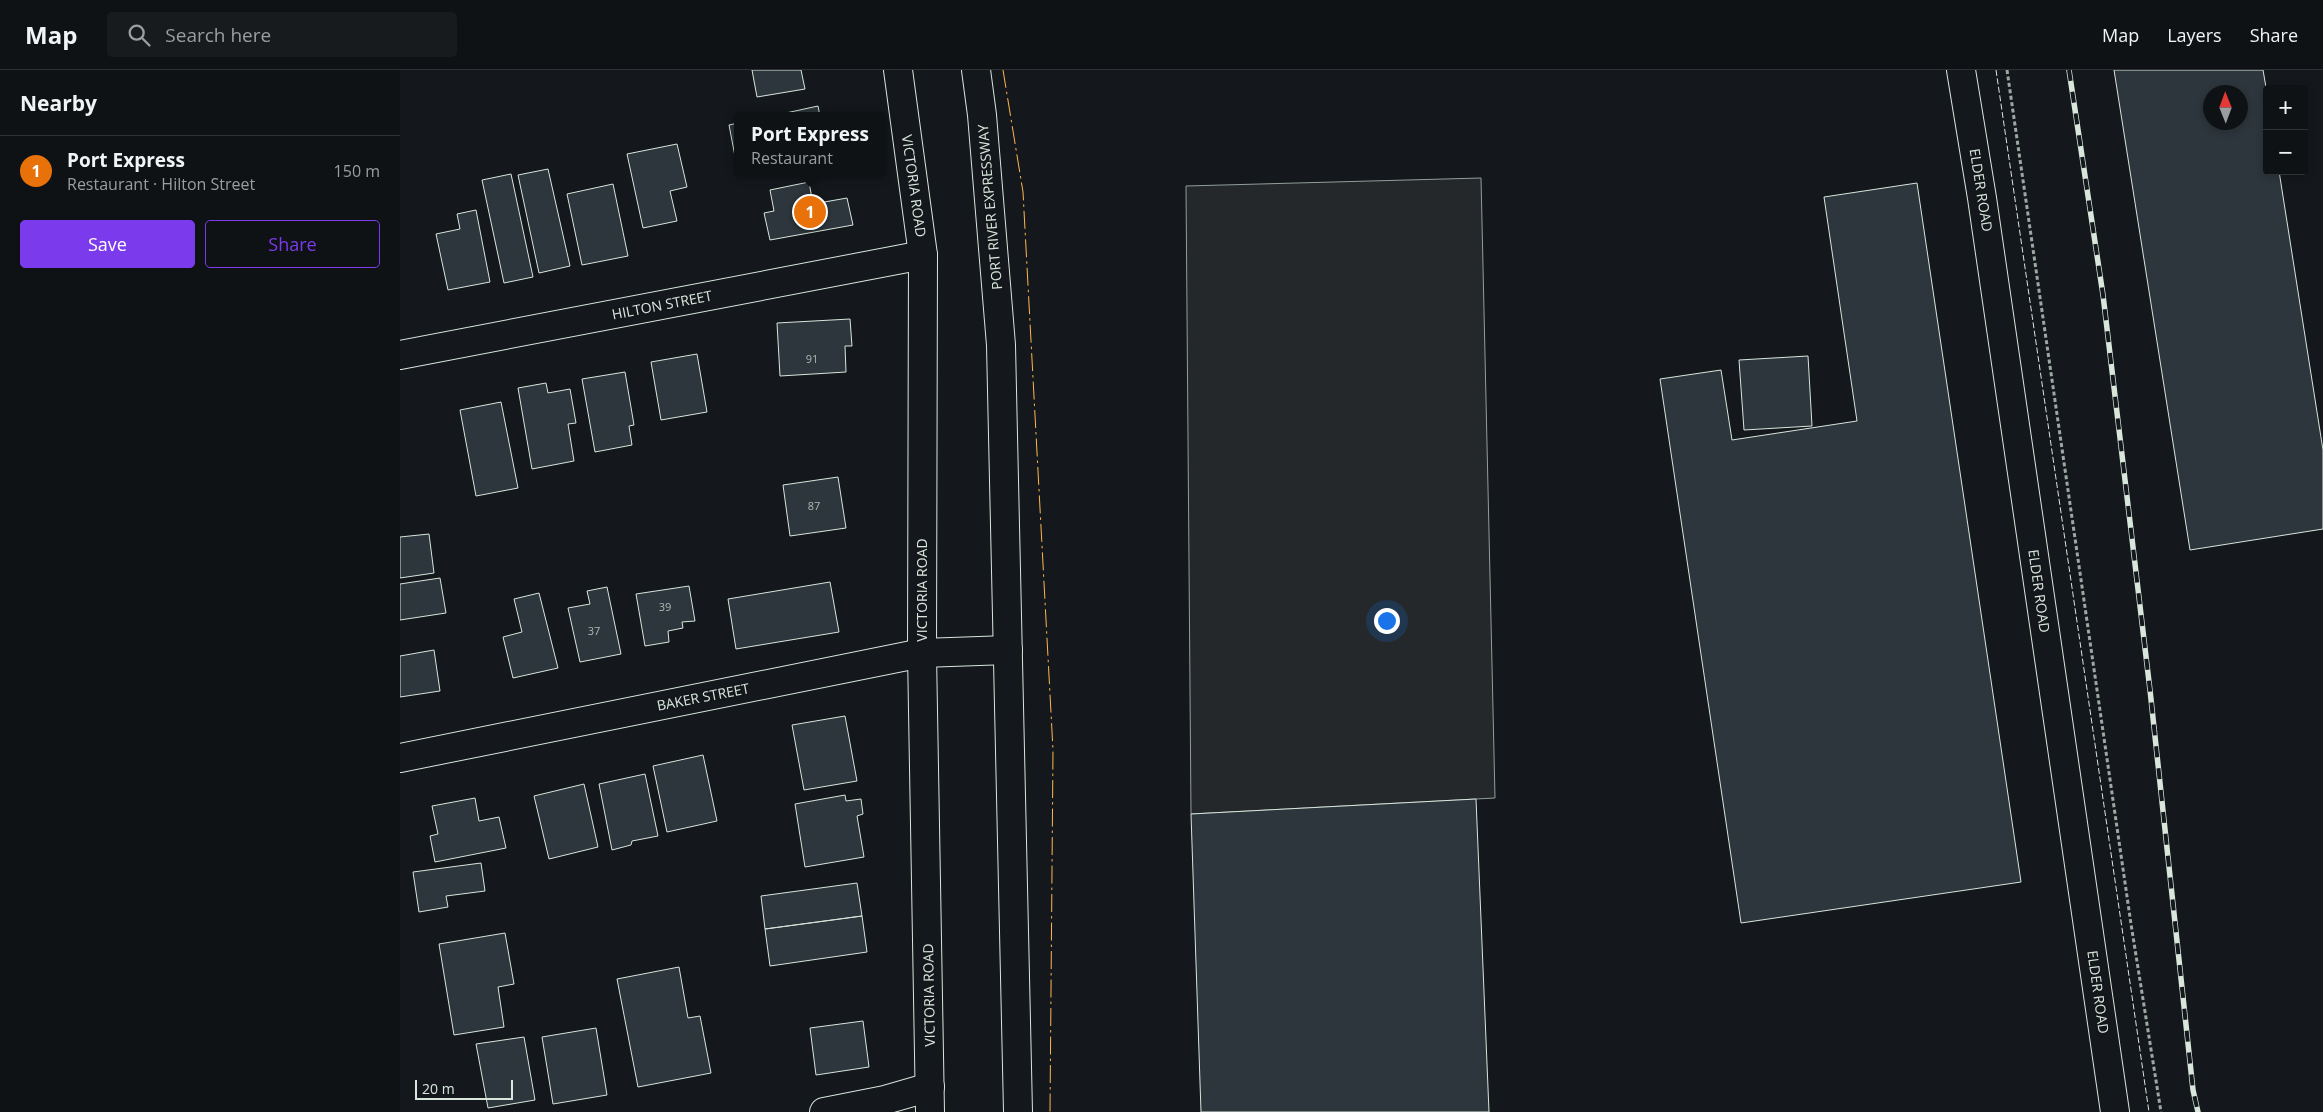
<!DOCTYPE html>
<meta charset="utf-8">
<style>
:root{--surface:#0f1215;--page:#181b1e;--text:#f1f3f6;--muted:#9b9ea0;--line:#2f3234;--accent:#7c3aed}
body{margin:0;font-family:"Open Sans",sans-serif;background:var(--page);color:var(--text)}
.controls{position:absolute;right:15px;top:15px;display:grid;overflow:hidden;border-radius:5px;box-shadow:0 2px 8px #0003}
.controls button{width:45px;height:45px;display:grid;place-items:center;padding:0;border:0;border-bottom:1px solid var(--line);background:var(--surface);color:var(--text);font:25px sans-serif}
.compass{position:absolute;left:1803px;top:15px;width:45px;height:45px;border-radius:50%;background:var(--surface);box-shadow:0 2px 8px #0003;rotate:359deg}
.scale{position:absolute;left:15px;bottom:12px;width:98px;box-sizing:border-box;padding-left:5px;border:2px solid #d8e6dc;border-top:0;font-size:14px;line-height:18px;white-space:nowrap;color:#d8e6dc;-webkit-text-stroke:4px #14181c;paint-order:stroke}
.you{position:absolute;left:986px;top:550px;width:18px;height:18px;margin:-12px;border:4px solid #fff;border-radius:50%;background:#1a73e8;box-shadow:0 0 0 8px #1a73e833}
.badge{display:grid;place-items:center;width:32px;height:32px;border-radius:50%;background:var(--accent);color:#fff;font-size:16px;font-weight:700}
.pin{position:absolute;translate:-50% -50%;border:2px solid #fff;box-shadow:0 1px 5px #0006}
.popup{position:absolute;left:334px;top:42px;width:152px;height:65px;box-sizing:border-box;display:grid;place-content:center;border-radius:5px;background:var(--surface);filter:drop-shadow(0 1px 4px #0005);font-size:16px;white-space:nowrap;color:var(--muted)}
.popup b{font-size:19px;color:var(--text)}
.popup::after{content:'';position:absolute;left:50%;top:100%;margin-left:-10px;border:10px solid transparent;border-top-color:var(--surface)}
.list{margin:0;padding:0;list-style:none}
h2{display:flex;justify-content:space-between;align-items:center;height:65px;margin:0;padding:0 20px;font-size:21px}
h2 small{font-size:16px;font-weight:400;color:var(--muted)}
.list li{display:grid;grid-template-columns:32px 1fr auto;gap:15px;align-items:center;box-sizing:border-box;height:70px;padding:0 20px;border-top:1px solid var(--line)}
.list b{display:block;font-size:19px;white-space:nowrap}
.list p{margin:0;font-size:16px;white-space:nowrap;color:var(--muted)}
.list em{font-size:16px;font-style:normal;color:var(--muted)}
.actions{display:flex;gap:10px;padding:15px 20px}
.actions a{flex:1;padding:11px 0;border:1px solid var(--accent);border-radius:5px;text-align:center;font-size:18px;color:var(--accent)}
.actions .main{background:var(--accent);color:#fff}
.icon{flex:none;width:28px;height:28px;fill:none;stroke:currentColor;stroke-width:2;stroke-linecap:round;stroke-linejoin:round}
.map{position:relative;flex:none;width:1923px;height:1042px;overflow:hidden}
header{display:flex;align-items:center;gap:30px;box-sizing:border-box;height:70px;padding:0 25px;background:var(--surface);border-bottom:1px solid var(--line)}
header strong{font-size:24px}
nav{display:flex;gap:28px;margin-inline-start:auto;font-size:18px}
.search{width:350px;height:45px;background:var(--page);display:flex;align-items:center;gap:12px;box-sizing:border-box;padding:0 18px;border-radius:5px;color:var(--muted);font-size:19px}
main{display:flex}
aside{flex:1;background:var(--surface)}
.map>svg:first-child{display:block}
</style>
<header>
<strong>Map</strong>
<div class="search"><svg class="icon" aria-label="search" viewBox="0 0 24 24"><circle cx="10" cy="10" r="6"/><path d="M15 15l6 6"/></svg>Search here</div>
<nav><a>Map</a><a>Layers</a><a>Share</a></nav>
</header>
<main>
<aside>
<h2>Nearby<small></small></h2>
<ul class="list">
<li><span class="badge" style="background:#e8710a">1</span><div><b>Port Express</b><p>Restaurant · Hilton Street</p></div><em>150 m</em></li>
</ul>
<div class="actions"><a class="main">Save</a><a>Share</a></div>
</aside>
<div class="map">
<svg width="1923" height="1042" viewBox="0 0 1923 1042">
<rect width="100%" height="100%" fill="#14181c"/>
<!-- parking -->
<path fill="#24282b" stroke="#939e99" d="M1081,108L1095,728L791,744L786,116Z"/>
<!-- building -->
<path fill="#2c363c" stroke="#d8e6dc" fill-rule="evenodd" d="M352,0H401L405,19L357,27Z
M1714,0H1863L1867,23V101H1879L1923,380V459L1790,480ZM1810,22H1840V52H1810Z
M418,36L420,46H372Z
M338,53V97H337L329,55Z
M277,74L287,117L270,121L277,151L243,158L227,84Z
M148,99L170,196L139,203L118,105Z
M111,104L133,207L104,213L82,110Z
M409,112L413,134L447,128L453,155L370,170L364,143L374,141L370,120Z
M1517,113L1621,812L1341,853L1260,309L1321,300L1332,370L1457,351L1424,127Z
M213,114L228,186L182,195L167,124Z
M76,140L90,212L48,220L36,164L60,159L57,144Z
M450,249L452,276H445L446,302L380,306L377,253Z
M297,284L307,342L261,350L251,292Z
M1408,286L1412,356L1344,360L1339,290Z
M225,302L234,355L229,356L232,375L195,382L182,309Z
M146,313L148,323L170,319L176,353L168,354L174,391L132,399L118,318Z
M101,332L118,418L76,426L60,340Z
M438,407L446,458L390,466L383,415Z
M29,464L34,503L0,508V467Z
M40,508L46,543L0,550V514Z
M430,512L439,562L336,579L328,529Z
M289,516L295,551L282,552L283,558L268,561L269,572L245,576L236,524Z
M207,517L221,584L180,592L168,538L190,534L187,521Z
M139,523L158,598L113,608L103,567L122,562L114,529Z
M34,580L40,621L0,627V586Z
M445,646L457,711L404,720L392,655Z
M303,685L317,751L267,762L253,696Z
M245,704L258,766L232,771L231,775L212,780L199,714Z
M184,714L198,777L149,789L134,726Z
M445,725L446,731L461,729L463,744L457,746L464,787L405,797L395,734Z
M75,728L79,751L99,747L106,778L35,792L30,766L38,764L32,736Z
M1076,729L1089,1042H801L791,744Z
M81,793L85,821L46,826L48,837L19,842L13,802Z
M457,813L462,846L365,859L361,826Z
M462,846L467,882L370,896L365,859Z
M105,863L114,914L98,917L104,957L54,965L39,874Z
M279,897L288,948L300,946L311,1003L238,1017L217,909Z
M463,951L469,997L416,1005L410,958Z
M196,958L207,1025L153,1034L142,967Z
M124,967L135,1030L88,1038L76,974Z"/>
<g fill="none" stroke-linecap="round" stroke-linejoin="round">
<defs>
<path id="minor" d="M1561,0L1582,128L1715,1042
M0,285L523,185
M0,688L522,583L608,580
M424,1042L485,1030L530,1017"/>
<path id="highway" d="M498,0L523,185L522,583L530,1042
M576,0L582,45L601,275L618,1042"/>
</defs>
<!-- minor casing -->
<use href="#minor" stroke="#d8e6dc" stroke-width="30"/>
<!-- highway casing -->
<use href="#highway" stroke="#d8e6dc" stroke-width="30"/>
<!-- path -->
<path stroke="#9da8a2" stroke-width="3" stroke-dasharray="4 2.5" stroke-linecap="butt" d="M1607,0L1731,854L1761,1042"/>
<!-- minor -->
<use href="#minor" stroke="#14181c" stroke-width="28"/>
<!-- highway -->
<use href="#highway" stroke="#14181c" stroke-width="28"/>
<defs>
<path id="rail" d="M1669,0L1703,225L1750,620L1793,1020L1798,1042"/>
</defs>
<!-- rail casing -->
<use href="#rail" stroke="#d8e6dc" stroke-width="5.5"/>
<!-- rail -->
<use href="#rail" stroke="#14181c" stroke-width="4" stroke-dasharray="11" stroke-linecap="butt"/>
<!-- fence -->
<path stroke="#d8e6dc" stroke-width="1" stroke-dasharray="6 2.5" stroke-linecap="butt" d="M1596,0L1749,1042"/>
<!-- power -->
<path stroke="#ffb74d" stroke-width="1" stroke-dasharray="18 4 2.5 4" stroke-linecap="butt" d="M603,0L623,122L653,680L650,1042"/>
</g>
<g text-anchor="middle" stroke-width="4" stroke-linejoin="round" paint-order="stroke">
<!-- number labels -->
<g font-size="11" fill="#adbab4">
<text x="412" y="293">91</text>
<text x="414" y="440">87</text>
<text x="265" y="541">39</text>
<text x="194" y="565">37</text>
</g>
<!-- street labels -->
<g font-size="14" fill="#d8e6dc" stroke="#14181c">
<text transform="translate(514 116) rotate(82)" y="5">VICTORIA ROAD</text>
<text transform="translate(1581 120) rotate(81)" y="5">ELDER ROAD</text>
<text transform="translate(590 137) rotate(-95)" y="5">PORT RIVER EXPRESSWAY</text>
<text transform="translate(262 235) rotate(-11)" y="5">HILTON STREET</text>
<text transform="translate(522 520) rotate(-90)" y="5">VICTORIA ROAD</text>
<text transform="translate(1639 521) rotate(82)" y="5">ELDER ROAD</text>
<text transform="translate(303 627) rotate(-11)" y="5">BAKER STREET</text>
<text transform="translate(1698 922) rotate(82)" y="5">ELDER ROAD</text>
<text transform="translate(529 925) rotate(-91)" y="5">VICTORIA ROAD</text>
</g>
</g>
</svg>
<div class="controls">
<button>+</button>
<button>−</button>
</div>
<svg class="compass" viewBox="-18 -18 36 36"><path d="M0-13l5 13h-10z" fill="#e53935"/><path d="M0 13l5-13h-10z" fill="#9b9ea0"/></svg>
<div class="scale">20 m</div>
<div class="you"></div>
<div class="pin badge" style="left:410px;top:142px;background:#e8710a">1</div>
<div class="popup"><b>Port Express</b>Restaurant</div>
</div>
</main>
